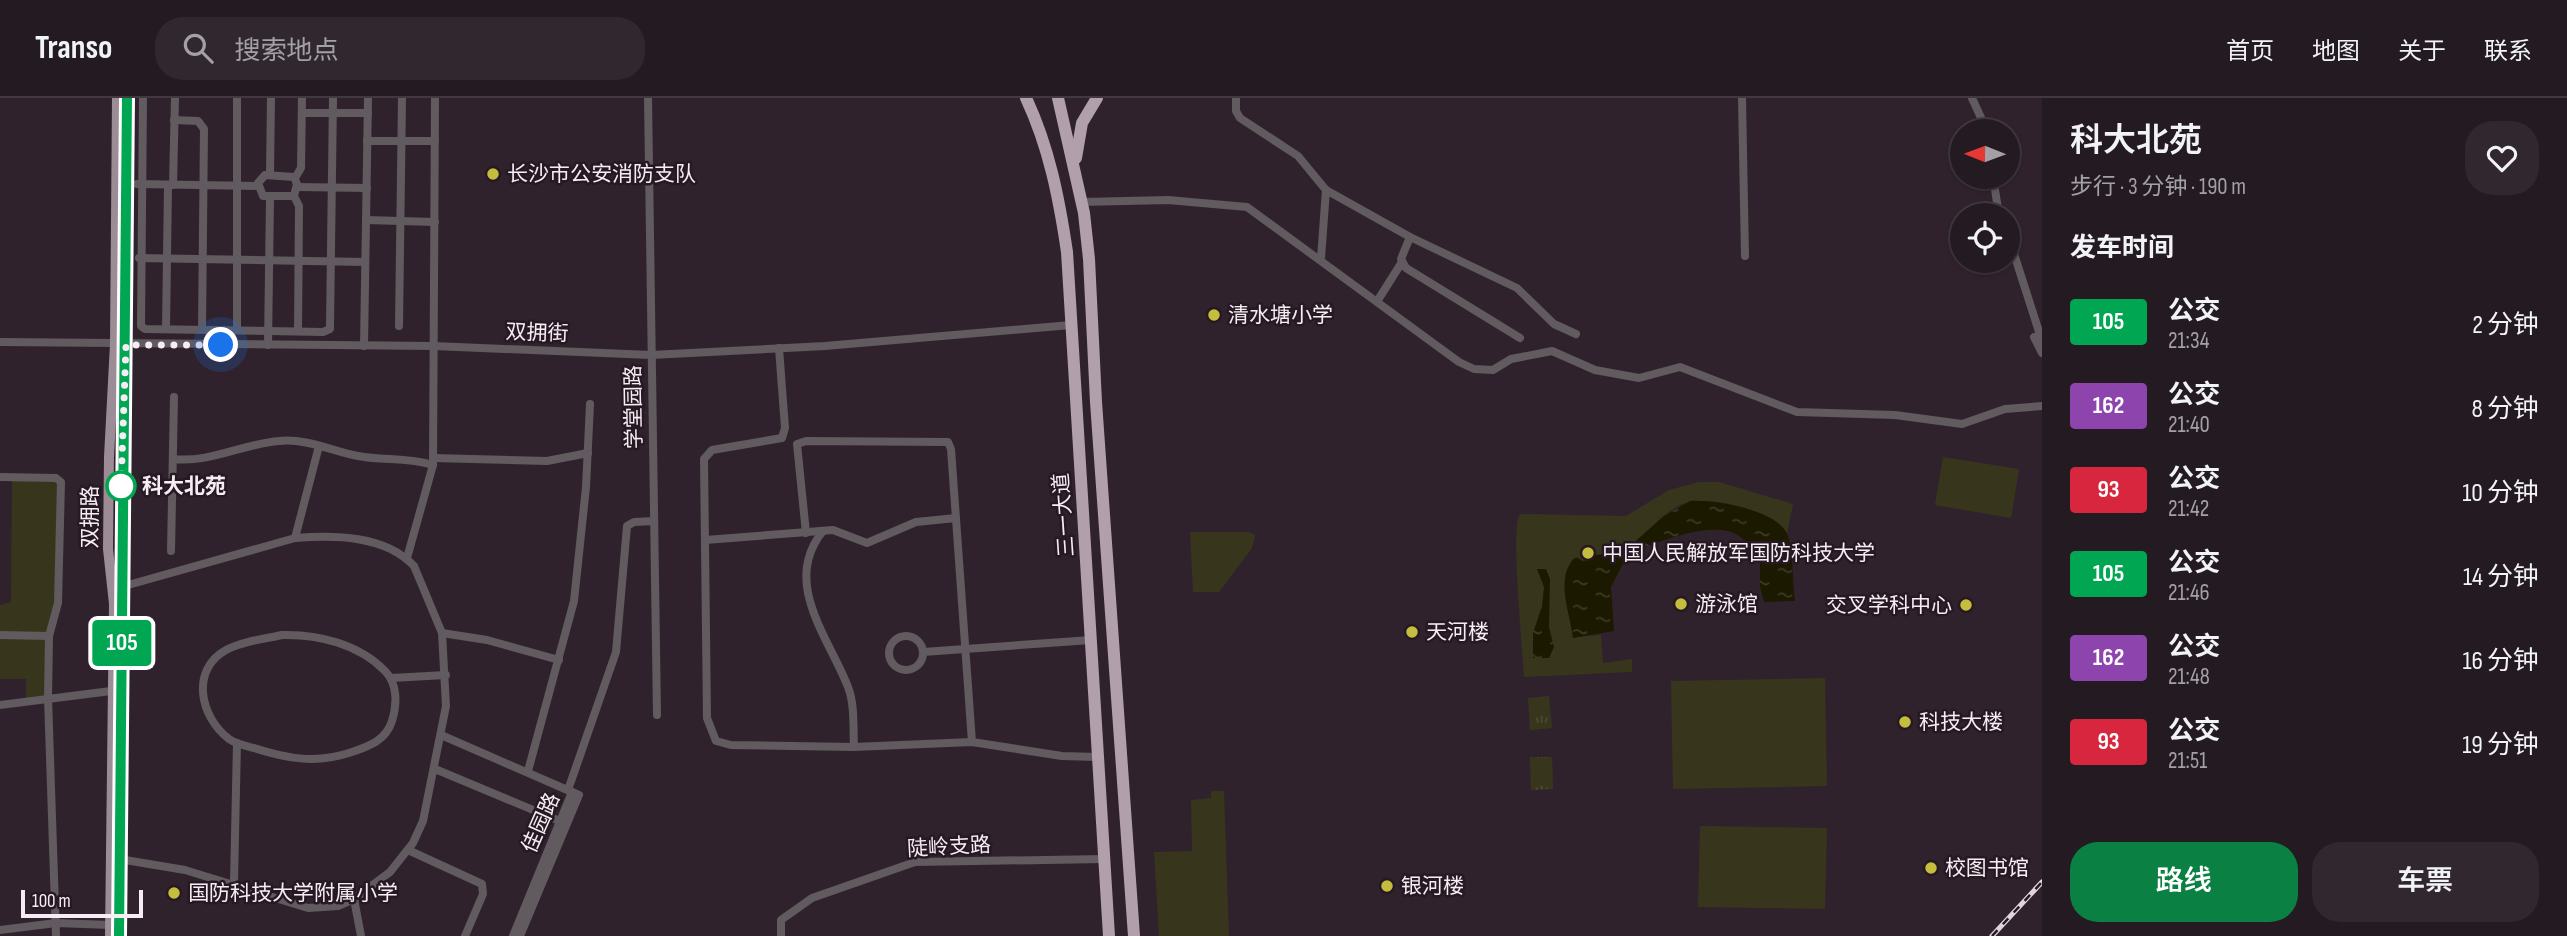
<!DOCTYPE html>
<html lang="zh">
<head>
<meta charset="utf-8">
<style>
	body { margin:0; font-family:"Sofia Sans Condensed","Noto Sans SC",sans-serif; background:#30272f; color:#f1f3f6; height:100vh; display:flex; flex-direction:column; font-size:26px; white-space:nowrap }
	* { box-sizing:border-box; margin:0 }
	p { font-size:23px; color:#a3a1a5 }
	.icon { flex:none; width:38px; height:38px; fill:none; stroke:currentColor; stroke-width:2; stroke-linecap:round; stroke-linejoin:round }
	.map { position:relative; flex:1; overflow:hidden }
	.details { display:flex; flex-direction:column; background:#241a22; width:525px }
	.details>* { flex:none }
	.badge { padding:0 14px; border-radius:5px; font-size:24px; line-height:46px }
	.needle { width:46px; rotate:271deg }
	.controls { position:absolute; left:1950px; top:21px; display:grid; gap:14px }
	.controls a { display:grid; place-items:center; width:70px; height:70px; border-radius:50%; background:#241a22; box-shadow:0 2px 5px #0004,0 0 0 2px #413840; font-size:35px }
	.scale { position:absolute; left:21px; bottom:18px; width:122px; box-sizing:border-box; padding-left:7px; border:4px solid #f6ecf3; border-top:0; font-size:19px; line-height:24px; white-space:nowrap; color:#f6ecf3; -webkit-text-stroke:5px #261923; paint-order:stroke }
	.you { position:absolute; width:35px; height:35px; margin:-18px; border:5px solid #fff; border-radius:50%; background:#1a73e8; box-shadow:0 0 0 10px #1a73e833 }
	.map>.badge { position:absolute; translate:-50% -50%; box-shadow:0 0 0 4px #fff }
	h2 { padding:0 28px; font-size:26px; line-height:63px }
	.round { display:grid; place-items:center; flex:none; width:74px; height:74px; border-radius:28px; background:#30272f }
	.overview { display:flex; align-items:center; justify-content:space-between; height:119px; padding:0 28px }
	h1 { font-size:33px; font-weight:600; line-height:52px }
	.primary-button { display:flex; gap:14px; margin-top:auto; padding:14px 28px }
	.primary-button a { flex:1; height:80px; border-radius:28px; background:#0b8043; color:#fff; font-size:28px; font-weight:600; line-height:80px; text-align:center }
	.primary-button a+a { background:#30272f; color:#f1f3f6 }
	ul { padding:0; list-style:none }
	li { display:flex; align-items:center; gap:21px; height:84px; padding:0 28px }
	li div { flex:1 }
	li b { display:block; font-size:26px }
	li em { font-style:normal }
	li .badge { min-width:77px; font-weight:700; text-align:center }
	header { display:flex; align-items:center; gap:42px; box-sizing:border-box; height:98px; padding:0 35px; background:#241a22; border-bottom:2px solid #413840 }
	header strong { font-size:33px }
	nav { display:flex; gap:38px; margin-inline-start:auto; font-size:24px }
	.search { width:490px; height:63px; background:#30272f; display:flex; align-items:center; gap:18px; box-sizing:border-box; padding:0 24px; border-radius:28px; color:#a3a1a5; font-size:26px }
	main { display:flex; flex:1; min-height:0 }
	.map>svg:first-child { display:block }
	.grass { fill:url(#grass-tufts) }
	.green { fill:#37361c }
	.water { fill:url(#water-ripples) }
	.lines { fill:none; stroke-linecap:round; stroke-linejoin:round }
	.minor { stroke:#615a5f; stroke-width:8 }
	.major { stroke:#9b8c96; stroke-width:10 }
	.highway { stroke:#b19fac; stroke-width:12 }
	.rail-casing { stroke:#dfd5dc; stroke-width:5 }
	.rail { stroke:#261923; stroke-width:2.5; stroke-dasharray:8; stroke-linecap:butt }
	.line-casing { stroke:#fff; stroke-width:16 }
	.line { stroke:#00a651; stroke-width:10 }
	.walk { stroke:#f6ecf3; stroke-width:7; stroke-dasharray:0 12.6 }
	.poi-dot { fill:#c4bd3e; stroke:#261923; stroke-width:2.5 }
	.stop-dot { fill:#fff; stroke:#00a651; stroke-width:3.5 }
	.labels { text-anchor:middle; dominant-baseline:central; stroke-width:5; stroke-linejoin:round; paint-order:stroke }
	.poi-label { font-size:21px; fill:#f6ecf3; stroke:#261923; text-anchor:start }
	.street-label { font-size:21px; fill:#f6ecf3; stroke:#261923 }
	.stop-label { font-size:21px; font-weight:bold; fill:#f6ecf3; stroke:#261923; text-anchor:start }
</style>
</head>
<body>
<header>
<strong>Transo</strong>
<div class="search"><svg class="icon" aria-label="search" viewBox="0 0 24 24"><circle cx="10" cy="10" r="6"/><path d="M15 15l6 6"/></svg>搜索地点</div>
<nav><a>首页</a><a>地图</a><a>关于</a><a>联系</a></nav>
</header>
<main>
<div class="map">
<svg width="2042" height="838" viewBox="0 0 2042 838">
	<defs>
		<pattern id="grass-tufts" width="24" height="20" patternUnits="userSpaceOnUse" patternTransform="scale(1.75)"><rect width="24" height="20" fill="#37361c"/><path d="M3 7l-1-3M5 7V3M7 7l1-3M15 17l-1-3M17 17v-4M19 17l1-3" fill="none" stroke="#4b4a32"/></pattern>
		<pattern id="water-ripples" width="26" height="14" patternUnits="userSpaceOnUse" patternTransform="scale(1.75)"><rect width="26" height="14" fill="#1b1900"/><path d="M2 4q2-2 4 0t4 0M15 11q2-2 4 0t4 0" fill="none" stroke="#3d3b26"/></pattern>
	</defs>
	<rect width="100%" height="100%" fill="#30222d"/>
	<g class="grass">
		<polygon points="1549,598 1552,630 1530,632 1528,600"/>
		<polygon points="1530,659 1552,659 1553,691 1531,692"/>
	</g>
	<g class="green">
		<polygon points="1943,359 2019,371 2011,420 1935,407"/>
		<polygon points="12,379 61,380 58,505 50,538 48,600 26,602 26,581 0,581 0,507 11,504"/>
		<path d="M1699,384h20l74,22 -6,30c-19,-25 -82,-42 -111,-27 -17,10 -30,27 -46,39l-15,-1 -4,8 -37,5c-19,22 -4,54 -1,79l28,-2 2,28 29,-4v13l-108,5c-1,-25 -14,-151 -4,-163l106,2 43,-26z"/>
		<polygon points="1190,434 1249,434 1255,437 1252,450 1219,494 1193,494"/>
		<polygon points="1825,580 1827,688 1673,691 1671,583"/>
		<polygon points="1211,693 1224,693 1229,838 1159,838 1154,754 1192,753 1191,702 1211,700"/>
		<polygon points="1700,728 1827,730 1825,811 1698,809"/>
	</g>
	<g class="water">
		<path d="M1690,403c23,-2 90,9 98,35 6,19 4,45 7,65l-31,1 -4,-15v-26c-6,-8 -12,-19 -21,-25 -25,-18 -86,8 -111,18l-17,33 3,44 -41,7c-3,-26 -18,-58 1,-80l37,-5 3,-8 16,1 34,-30z"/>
		<polygon points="1537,471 1546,471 1550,481 1549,529 1554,549 1549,560 1533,560 1533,535 1542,508 1544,489"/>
	</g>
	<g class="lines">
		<g class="minor">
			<polyline points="143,0 141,228 145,231 323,234 330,231 330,227 333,0"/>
			<polyline points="648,0 657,617"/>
			<polyline points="1236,0 1236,13 1240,20 1298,58 1326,92 1410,139 1401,161 1406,170 1520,240"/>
			<polyline points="1742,0 1745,158"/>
			<polyline points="1972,0 1987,33"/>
			<polyline points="302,15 368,15"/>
			<polyline points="174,22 198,23 204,31 202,231"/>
			<polyline points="367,43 435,43"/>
			<polyline points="270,76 271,0"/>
			<polygon points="265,77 294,79 297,86 294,98 263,98 258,85"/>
			<polyline points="1993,79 1999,117"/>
			<polyline points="295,80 301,70 302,0"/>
			<polyline points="137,86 258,88"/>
			<polyline points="173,87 175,0"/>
			<polyline points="297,89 367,90"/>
			<polyline points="294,98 299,108 298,233"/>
			<polyline points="1082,104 1168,102 1247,109 1459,264 1474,271 1493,272 1511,261 1552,253 1595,272 1639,280 1680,269 1797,314 1895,317 1962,326 2005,311 2042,308"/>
			<polyline points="366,122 435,124"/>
			<polyline points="2007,134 2042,243"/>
			<polyline points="1410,139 1517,190 1554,226 1576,236"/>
			<polyline points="139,160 365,164"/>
			<polyline points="1321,160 1326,92"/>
			<polyline points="1378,202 1402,164"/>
			<polyline points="399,228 402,0"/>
			<polyline points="166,231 168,87"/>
			<polyline points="237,232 237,0"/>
			<polyline points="2034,239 2042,255"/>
			<polyline points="0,244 434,248 651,257 825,248 1071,227"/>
			<polyline points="268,247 270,101"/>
			<polyline points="364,248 368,0"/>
			<polyline points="779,250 785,330 782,340 712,352 704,361 707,620 716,643 731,647 854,649 972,644 1062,658 1097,659"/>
			<polyline points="433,360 547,363 588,355"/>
			<path d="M173,361c38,4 69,-15 106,-18 27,-3 53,10 79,15 26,5 49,1 75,9"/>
			<polyline points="0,379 56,380 61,384 58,505 49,538 48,600 56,838"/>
			<path d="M823,433c-42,51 6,107 25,156 7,18 5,41 6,60"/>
			<polyline points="806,435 797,346 806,343 948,344 951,351 972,644"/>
			<polyline points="295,440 319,348"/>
			<polyline points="705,442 833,432 867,445 916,424 956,420"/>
			<polyline points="171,453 174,299"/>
			<polyline points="407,460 433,367 435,0"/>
			<polyline points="442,535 487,542 559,562"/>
			<polyline points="0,537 49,538"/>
			<path d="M282,537c36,-1 77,9 103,36 13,13 12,34 7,50 -6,19 -22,25 -40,31 -35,12 -64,7 -98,-4 -8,-2 -18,-4 -25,-9 -29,-22 -39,-69 -3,-89 17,-9 38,-11 56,-15z"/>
			<circle cx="906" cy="555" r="17"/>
			<polyline points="923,554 1091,542"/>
			<polyline points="391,580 446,577"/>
			<polyline points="0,607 119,592"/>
			<polyline points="441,637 572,694"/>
			<polyline points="435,671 562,724"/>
			<polyline points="528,673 574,503 586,389 590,306"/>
			<polyline points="568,692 616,554 627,428 634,424 654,423"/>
			<polyline points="408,752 482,786 483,796 465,838"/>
			<path d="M119,761l66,11 123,38 30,-2 16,-7 36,-27 23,-29 10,-22 23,-115 -4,-73 -28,-67c-29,-31 -80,-31 -119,-28l-174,49"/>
			<polyline points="234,784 237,645"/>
			<polyline points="354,801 361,838"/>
			<polyline points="0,832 56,825 110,827"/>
			<polyline points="513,838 572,694 579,697 520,838"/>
			<polyline points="781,838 781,822 812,800 915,764 1104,761"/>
		</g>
		<g class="major">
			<polyline points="110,838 114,506 108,451 109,359 115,246 117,0"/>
			<polyline points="119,838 127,0"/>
		</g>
		<g class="highway">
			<path d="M1026,0c23,49 33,100 41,154l42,684"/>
			<polyline points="1058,0 1084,115 1089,161 1096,304 1134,838"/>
			<polyline points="1076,60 1082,25 1097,0"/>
		</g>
		<defs>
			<polyline id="rail" points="1992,838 2042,784"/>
		</defs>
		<use href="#rail" class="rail-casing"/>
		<use href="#rail" class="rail"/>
	</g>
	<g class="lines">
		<defs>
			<polyline id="line" points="119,838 127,0"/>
		</defs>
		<use href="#line" class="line-casing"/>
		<use href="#line" class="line"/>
		<polyline class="walk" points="121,388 126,247 221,247"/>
	</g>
	<g class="poi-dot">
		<circle cx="493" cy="76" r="7"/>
		<circle cx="1214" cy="217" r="7"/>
		<circle cx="1588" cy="455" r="7"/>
		<circle cx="1681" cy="506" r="7"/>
		<circle cx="1966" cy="507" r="7"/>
		<circle cx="1412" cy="534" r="7"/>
		<circle cx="1905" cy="624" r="7"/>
		<circle cx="1931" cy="770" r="7"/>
		<circle cx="1387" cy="788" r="7"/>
		<circle cx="174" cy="795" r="7"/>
	</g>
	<circle class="stop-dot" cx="121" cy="388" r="14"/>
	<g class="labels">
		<g class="poi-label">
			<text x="507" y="76">长沙市公安消防支队</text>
			<text x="1228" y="217">清水塘小学</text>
			<text x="1602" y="455">中国人民解放军国防科技大学</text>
			<text x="1695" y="506">游泳馆</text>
			<text x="1952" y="507" text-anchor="end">交叉学科中心</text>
			<text x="1426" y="534">天河楼</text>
			<text x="1919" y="624">科技大楼</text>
			<text x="1945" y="770">校图书馆</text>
			<text x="1401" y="788">银河楼</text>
			<text x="188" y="795">国防科技大学附属小学</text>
		</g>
		<g class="street-label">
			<text transform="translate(537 235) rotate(2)">双拥街</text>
			<text transform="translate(634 309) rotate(-91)">学堂园路</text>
			<text transform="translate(1064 417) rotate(-94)">三一大道</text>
			<text transform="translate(90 419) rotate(-90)">双拥路</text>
			<text transform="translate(541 725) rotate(-66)">佳园路</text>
			<text transform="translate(949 749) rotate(-3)">陡岭支路</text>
		</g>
		<g class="stop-label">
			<text x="142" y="388">科大北苑</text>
		</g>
	</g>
</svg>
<div class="controls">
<a><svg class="needle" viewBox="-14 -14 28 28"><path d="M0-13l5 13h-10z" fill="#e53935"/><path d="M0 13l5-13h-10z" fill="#a3a1a5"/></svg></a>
<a><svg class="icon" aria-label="locate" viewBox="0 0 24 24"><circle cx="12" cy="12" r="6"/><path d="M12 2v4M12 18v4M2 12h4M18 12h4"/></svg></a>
</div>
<div class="scale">100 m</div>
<div class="you" style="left:221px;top:247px"></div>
<b class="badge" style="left:122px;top:545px;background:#00a651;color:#fff">105</b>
</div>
<section class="details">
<div class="overview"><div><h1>科大北苑</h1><p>步行 · 3 分钟 · 190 m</p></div><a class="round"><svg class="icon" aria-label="heart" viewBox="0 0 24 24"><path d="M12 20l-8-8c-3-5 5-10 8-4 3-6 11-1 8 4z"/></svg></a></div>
<h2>发车时间</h2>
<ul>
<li><span class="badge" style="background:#00a651;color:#fff">105</span><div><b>公交</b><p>21:34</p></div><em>2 分钟</em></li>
<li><span class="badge" style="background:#8e44ad;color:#fff">162</span><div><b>公交</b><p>21:40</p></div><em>8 分钟</em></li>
<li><span class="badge" style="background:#d7263d;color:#fff">93</span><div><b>公交</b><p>21:42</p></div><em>10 分钟</em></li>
<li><span class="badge" style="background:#00a651;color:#fff">105</span><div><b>公交</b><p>21:46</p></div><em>14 分钟</em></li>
<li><span class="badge" style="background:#8e44ad;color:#fff">162</span><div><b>公交</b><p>21:48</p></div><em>16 分钟</em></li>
<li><span class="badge" style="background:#d7263d;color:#fff">93</span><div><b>公交</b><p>21:51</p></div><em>19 分钟</em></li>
</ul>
<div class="primary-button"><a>路线</a><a>车票</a></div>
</section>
</main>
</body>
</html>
